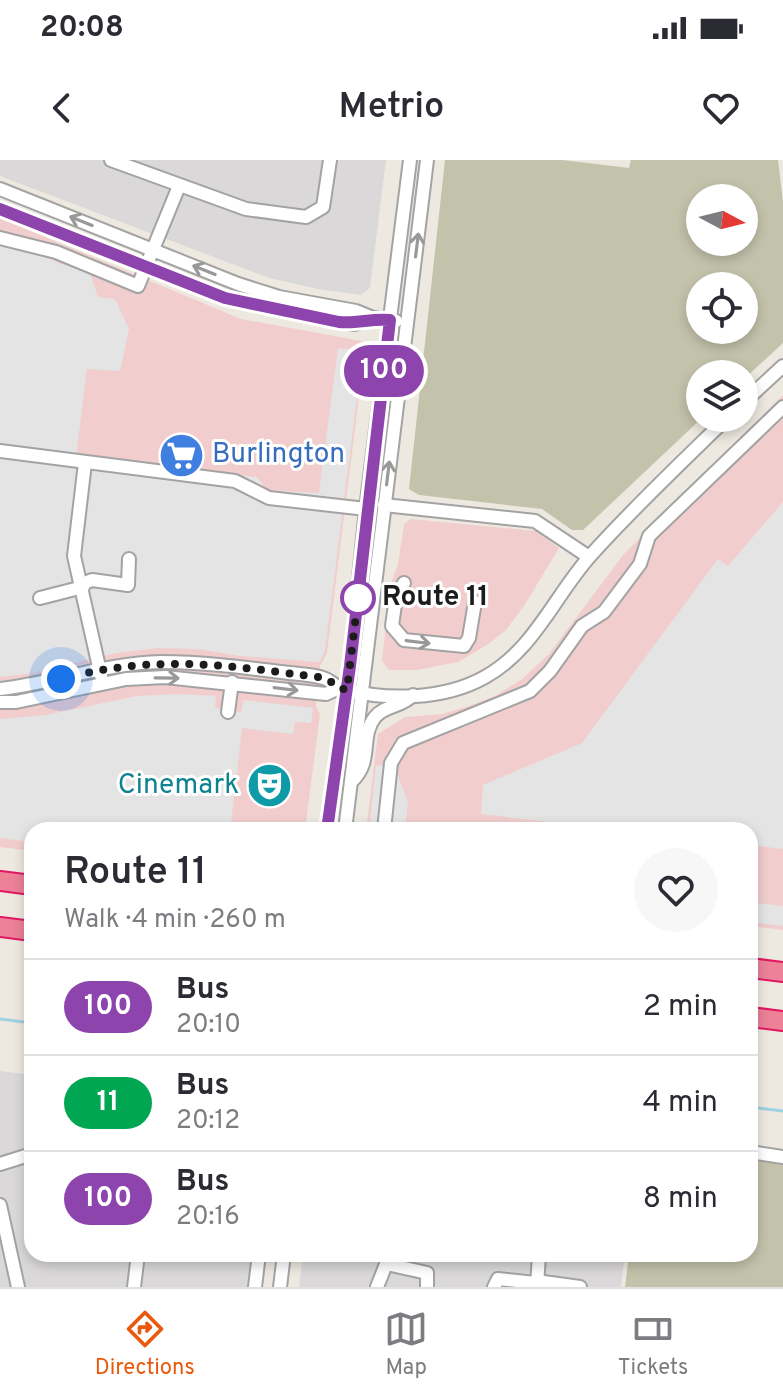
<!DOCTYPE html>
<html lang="en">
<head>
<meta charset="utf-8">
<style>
	body { margin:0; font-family:Overpass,sans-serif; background:#f7f7f7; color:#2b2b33; height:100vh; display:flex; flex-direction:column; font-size:30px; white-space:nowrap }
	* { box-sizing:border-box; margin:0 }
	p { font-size:26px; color:#7c7c81 }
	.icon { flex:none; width:44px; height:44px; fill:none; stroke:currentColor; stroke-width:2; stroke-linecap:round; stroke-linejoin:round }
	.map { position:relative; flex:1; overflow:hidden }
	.sheet { position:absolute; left:24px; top:662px; width:734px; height:440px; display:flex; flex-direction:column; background:#fff; border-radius:24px; box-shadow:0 4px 12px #0003 }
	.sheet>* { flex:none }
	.badge { padding:0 16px; border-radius:26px; font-size:28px; line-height:52px }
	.needle { width:52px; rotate:97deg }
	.tools { position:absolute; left:686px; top:24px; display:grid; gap:16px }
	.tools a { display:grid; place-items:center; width:72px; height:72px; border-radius:50%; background:#fff; box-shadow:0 4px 12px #0003; font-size:40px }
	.you { position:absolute; width:40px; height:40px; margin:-20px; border:6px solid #fff; border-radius:50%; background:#1a73e8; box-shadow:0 0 0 12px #1a73e833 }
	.map>.badge { position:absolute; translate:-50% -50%; box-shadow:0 0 0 4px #fff }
	.round { display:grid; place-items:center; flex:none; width:84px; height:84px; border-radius:42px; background:#f7f7f7 }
	.head { display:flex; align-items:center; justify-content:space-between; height:136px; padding:0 40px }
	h1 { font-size:38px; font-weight:600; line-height:60px }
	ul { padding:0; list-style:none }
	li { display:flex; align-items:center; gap:24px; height:96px; padding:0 40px; border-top:2px solid #e1e1e2 }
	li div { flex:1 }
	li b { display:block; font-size:30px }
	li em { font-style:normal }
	li .badge { min-width:88px; font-weight:700; text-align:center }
	.status { display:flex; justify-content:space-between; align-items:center; height:56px; padding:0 40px; background:#fff; direction:ltr }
	.status svg { height:22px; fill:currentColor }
	header { display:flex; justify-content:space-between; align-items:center; height:104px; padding:0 40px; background:#fff; font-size:36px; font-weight:600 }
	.menu { display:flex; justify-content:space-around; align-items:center; height:112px; border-top:2px solid #e1e1e2; background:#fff; font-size:22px; color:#7c7c81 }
	.menu a { display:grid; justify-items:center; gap:4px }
	.menu .on { color:#ea580c }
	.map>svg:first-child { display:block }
	.residential { fill:#dad8d9 }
	.commercial { fill:#f1cecd }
	.construction { fill:#c3c2ab; fill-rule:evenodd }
	.parking { fill:#e4e4e4 }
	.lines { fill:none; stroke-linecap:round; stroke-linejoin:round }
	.stream { stroke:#9dd2e0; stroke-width:3 }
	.minor-casing { stroke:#a3a3a3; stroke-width:16 }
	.highway-casing { stroke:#e21762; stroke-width:22 }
	.minor { stroke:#fff; stroke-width:12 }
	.highway { stroke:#ec8198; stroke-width:18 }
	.oneway { stroke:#999 }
	.line-casing { stroke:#fff; stroke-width:18 }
	.line { stroke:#8e44ad; stroke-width:12 }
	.walk { stroke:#1c1c1c; stroke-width:8; stroke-dasharray:0 14.4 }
	.stop-dot { fill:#fff; stroke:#8e44ad; stroke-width:4 }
	.labels { text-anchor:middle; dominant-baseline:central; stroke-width:6; stroke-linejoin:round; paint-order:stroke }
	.shop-label { font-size:28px; fill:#366cbe; stroke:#fff; text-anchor:start }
	.stop-label { font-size:28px; font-weight:bold; fill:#1c1c1c; stroke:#fff; text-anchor:start }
	.culture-label { font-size:28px; fill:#0d838f; stroke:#fff; text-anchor:end }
</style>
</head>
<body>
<div class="status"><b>20:08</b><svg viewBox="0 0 49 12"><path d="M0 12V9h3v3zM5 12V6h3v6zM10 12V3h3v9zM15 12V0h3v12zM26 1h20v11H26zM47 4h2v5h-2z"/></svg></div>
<header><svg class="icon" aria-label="back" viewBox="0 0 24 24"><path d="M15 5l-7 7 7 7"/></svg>Metrio<svg class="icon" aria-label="heart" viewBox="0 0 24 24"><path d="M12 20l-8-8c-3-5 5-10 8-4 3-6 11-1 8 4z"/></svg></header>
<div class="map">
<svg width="783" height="1127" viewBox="0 0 783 1127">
	<rect width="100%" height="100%" fill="#eee9e0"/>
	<g class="residential">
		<polygon points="0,0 386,0 370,128 361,135 318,129 269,118 0,16"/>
		<polygon points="0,911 32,915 32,1094 265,1094 261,1127 0,1127"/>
		<polygon points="303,1094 625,1094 621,1127 299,1127"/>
	</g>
	<g class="commercial">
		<polygon points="0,58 241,159 362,181 365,189 327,493 320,506 316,546 320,554 305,670 32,670 32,691 0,687"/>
		<polygon points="783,235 783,770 750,766 750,670 366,670 378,574 405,557 442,554 469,546 497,535 522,519 549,494 623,395"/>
		<polygon points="411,359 536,371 559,388 524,446 506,470 487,485 458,502 417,510 389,510 382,501 390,426 398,404 404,364"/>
	</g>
	<g class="construction">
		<path d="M445,0h117l67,8 2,-8h147l5,42v141l-39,36v-5h-44v44h2l-119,112h-11l-30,-21 -123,-14 -10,-6zM700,38h44v44h-44zM700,126h44v44h-44z"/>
		<polygon points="750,998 783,1003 783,1127 625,1127 629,1094 750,1094"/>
	</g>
	<g class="parking">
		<polygon points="0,77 61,104 90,113 98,137 115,139 129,169 120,211 87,209 76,297 257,317 267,330 319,333 338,188 363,191 325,490 320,502 240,496 198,489 158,488 116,493 33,513 0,517"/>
		<polygon points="783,342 783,689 750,685 750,670 619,670 481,654 483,625 582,583 718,399 728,406"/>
		<polygon points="177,534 216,536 215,548 241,552 244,540 313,548 311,563 295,562 293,574 242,568 231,664 221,664 220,670 32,670 32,682 0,678 0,559 46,555 137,536"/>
		<polygon points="376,605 395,608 408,642 405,670 369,670"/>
		<polygon points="750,742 783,746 783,766 750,762"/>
	</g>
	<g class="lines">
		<g class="stream">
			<polyline points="0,859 32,863"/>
			<polyline points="750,947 783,951"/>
		</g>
		<defs>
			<g id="minor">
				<polyline points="111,0 246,49 306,57 323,47 330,0"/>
				<polyline points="0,29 238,124 279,137 356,151 373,158 396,161"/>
				<polyline points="0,49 225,138 339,162 355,164 373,158"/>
				<polyline points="0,78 56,92 138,126 179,26"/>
				<polyline points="744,242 783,206"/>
				<polyline points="0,291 235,321 269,338 366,349"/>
				<polyline points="85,303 74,396 101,516"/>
				<polyline points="384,345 535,361 589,397"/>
				<polyline points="404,423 396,437 392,466 404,480 464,486 469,478 475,442"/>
				<polyline points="82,424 92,420 128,425 129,399"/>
				<polyline points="40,438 83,427"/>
				<path d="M0,529c54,-6 106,-26 161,-27 40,0 80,5 120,10 14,2 29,2 42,6 8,2 12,9 20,11 45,12 101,11 142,-12 49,-27 70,-82 106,-122 43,-48 90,-92 136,-137"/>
				<polyline points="0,542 16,542 126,519 165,517 326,534 339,528"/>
				<polyline points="228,552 232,522"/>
				<path d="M351,622c23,-20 8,-45 24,-65 10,-12 27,-10 38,-22"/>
				<polyline points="327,670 350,506 366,349 410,0"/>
				<polyline points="345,670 427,0"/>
				<polyline points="384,670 391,603 403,583 530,531 550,511 582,466 604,452 640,404 649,376 783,247"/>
				<polyline points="750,992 783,997"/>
				<polyline points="0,1004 32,994"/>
				<polyline points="0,1045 18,1127"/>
				<polyline points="387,1104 427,1113 427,1127"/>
				<polyline points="536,1121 580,1127"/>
				<polyline points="134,1127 138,1094"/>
				<polyline points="255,1127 259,1094"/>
				<polyline points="280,1127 284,1094"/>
				<polyline points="377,1127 390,1094"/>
				<polyline points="494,1127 498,1119 536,1123"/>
				<polyline points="537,1127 539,1094"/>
			</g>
			<g id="highway">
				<polyline points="0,721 32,725"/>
				<polyline points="0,767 32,771"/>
				<polyline points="750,808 783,812"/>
				<polyline points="750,857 783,861"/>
			</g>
		</defs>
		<use href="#minor" class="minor-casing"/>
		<use href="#highway" class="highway-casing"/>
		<use href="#minor" class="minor"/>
		<use href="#highway" class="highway"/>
	</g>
	<defs><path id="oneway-shaft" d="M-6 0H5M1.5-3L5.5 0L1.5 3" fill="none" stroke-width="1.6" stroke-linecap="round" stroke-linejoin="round" transform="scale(2)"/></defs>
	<g class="oneway">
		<use href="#oneway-shaft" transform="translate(81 61) rotate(-158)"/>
		<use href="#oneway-shaft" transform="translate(417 85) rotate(-83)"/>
		<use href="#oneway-shaft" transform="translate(204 110) rotate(-158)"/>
		<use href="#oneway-shaft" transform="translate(388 313) rotate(-83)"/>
		<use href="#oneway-shaft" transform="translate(418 482) rotate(7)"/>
		<use href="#oneway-shaft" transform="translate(167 518) rotate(1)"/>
		<use href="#oneway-shaft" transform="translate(286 529) rotate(7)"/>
	</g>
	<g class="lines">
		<defs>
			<path id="line" d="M0,49l225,89 114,24c18,2 33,-4 51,-2l-40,346 -23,164"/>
		</defs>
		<use href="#line" class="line-casing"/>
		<use href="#line" class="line"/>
		<path class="walk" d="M61,519c97,-26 168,-13 265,-1l13,10 8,2 11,-92"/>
	</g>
	<defs>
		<symbol id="supermarket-disc" viewBox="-11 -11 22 22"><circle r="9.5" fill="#3f7fe0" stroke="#fff"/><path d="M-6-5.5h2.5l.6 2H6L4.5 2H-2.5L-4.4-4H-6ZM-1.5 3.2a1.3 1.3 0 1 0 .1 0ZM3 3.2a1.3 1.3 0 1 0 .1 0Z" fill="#fff"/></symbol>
		<symbol id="theatre-disc" viewBox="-11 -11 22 22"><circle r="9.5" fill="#0f9aa8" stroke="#fff"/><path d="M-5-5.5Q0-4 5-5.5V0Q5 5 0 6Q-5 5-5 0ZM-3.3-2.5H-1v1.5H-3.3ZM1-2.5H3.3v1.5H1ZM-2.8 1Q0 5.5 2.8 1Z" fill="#fff"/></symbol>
	</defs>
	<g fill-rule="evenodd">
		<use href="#supermarket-disc" x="156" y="270" width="51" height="51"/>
		<use href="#theatre-disc" x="244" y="600" width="51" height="51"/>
	</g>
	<circle class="stop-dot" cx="358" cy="438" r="16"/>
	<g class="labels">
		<g class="shop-label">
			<text x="212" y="295">Burlington</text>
		</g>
		<g class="stop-label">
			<text x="382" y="438">Route 11</text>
		</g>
		<g class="culture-label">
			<text x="239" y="626">Cinemark</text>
		</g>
	</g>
</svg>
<div class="tools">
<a><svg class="needle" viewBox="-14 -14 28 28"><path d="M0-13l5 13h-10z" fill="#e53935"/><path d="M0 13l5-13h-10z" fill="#7c7c81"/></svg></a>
<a><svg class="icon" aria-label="locate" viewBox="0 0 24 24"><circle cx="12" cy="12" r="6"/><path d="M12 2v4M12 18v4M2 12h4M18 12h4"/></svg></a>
<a><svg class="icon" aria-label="layers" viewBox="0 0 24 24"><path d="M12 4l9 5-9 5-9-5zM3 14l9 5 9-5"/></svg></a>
</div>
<div class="you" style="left:61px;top:519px"></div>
<b class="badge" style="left:384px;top:211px;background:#8e44ad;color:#fff">100</b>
<section class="sheet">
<div class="head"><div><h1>Route 11</h1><p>Walk · 4 min · 260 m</p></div><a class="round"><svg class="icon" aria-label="heart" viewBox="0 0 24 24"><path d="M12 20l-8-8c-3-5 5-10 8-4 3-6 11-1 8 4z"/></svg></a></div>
<ul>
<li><span class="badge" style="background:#8e44ad;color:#fff">100</span><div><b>Bus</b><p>20:10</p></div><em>2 min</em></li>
<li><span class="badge" style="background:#00a651;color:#fff">11</span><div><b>Bus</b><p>20:12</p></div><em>4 min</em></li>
<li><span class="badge" style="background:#8e44ad;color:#fff">100</span><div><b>Bus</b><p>20:16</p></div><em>8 min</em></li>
</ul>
</section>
</div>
<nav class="menu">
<a class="on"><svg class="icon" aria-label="directions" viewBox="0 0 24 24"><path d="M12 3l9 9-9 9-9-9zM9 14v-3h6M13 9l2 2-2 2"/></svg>Directions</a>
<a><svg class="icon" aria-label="map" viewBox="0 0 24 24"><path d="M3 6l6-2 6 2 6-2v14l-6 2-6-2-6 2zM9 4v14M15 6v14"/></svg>Map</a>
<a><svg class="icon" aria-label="tickets" viewBox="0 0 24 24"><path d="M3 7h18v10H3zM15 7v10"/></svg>Tickets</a>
</nav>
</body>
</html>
